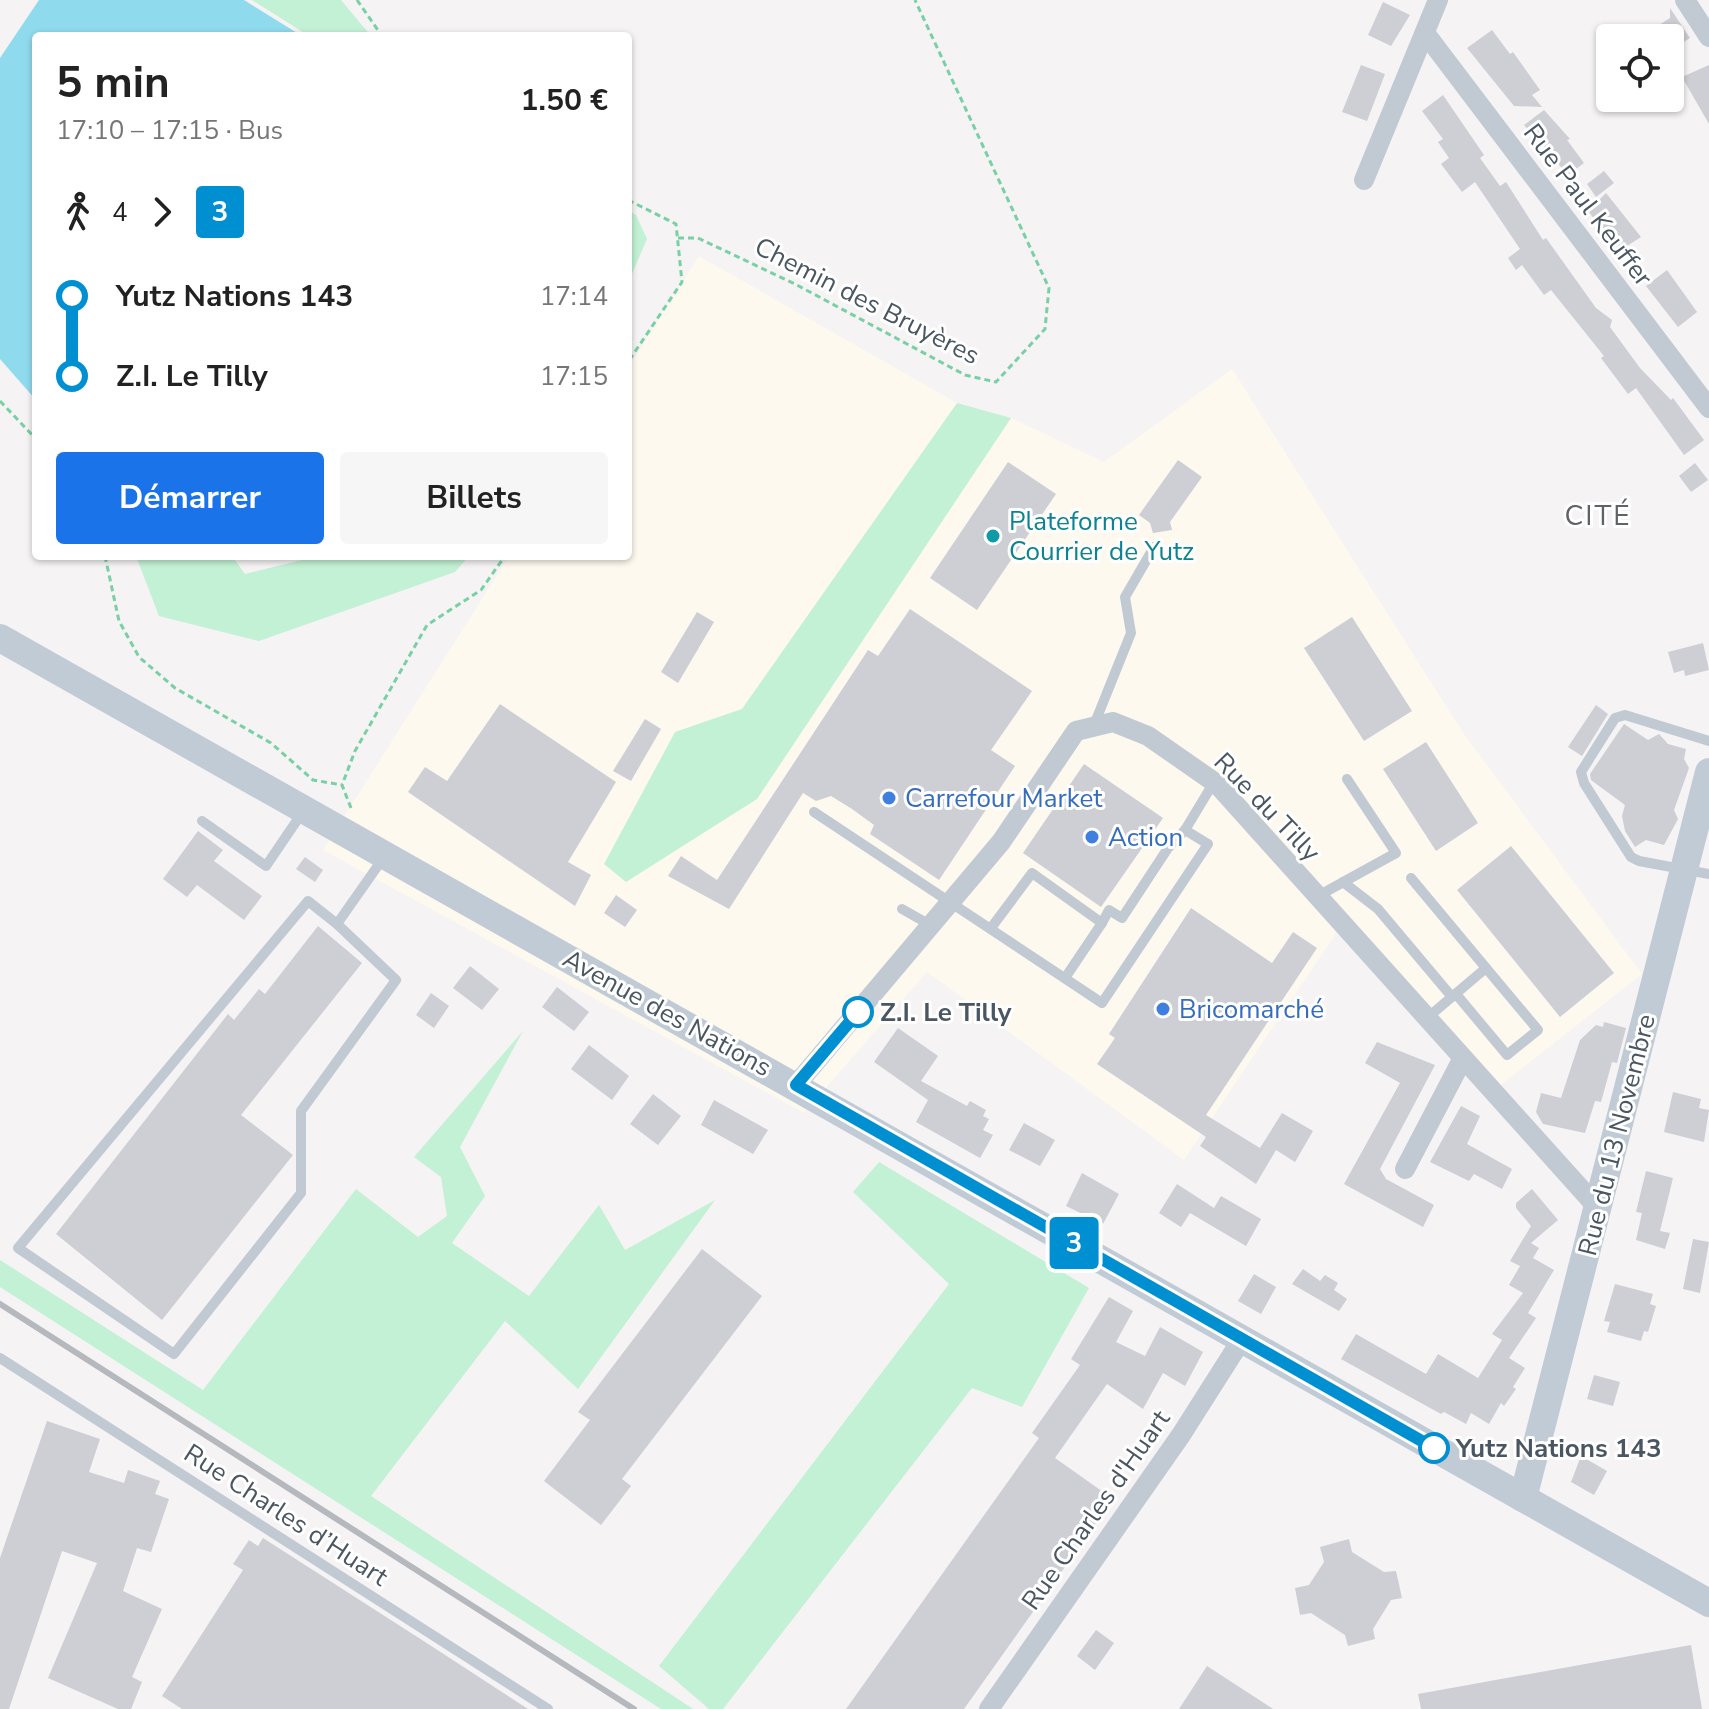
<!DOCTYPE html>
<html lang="fr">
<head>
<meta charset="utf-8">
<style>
	body { margin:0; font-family:"Nunito Sans",sans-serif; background:#f6f6f6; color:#222; height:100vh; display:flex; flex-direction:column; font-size:30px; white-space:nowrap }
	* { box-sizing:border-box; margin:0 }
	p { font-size:26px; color:#767676 }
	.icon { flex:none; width:44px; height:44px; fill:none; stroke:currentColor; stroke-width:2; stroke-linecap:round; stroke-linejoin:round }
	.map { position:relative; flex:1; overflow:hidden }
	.drawer { position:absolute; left:32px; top:32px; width:600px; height:528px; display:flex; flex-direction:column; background:#fff; border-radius:8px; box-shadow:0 2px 6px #0004 }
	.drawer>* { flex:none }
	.badge { padding:0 16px; border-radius:6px; font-size:28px; line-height:52px }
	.buttons { position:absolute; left:1596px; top:24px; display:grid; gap:16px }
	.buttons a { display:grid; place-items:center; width:88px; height:88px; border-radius:8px; background:#fff; box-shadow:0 2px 6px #0004; font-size:40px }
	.map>.badge { position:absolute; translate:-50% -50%; box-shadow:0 0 0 4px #fff }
	.legs { display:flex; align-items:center; gap:12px; height:88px; padding:0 24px; font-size:26px }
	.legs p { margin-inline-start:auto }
	.head { display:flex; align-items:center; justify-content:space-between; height:136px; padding:0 24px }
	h1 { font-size:44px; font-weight:700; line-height:60px }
	.button { display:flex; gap:16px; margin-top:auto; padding:16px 24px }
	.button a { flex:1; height:92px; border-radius:8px; background:#1a73e8; color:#fff; font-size:32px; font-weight:700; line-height:92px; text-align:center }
	.button a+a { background:#f6f6f6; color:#222 }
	ul { padding:0 24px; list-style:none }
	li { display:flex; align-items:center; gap:28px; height:80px; font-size:30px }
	li i { display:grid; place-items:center; width:12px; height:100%; margin:0 10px; background:currentColor }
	li i::after { content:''; width:20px; height:20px; margin:-10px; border:6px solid; border-radius:50%; background:#fff }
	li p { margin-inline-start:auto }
	li:first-child i { background:linear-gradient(#0000 50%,currentColor 0) }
	li:last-child i { background:linear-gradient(currentColor 50%,#0000 0) }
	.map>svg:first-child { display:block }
	.commercial { fill:#fdf9ef }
	.green { fill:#c3f1d5 }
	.water { fill:#90daee }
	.building { fill:#cdcfd5 }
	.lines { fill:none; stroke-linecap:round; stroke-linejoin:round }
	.path { stroke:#7ad0a6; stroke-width:3; stroke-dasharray:6 4; stroke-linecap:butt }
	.lane { stroke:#c1cad2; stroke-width:10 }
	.street { stroke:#c1cad2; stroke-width:20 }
	.secondary { stroke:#c1cbd6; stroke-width:28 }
	.rail { stroke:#b5b8bd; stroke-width:6 }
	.line-1-casing { stroke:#fff; stroke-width:18 }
	.line-1 { stroke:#008fd0; stroke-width:12 }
	.culture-dot { fill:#0f9aa8; stroke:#fff; stroke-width:3 }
	.shop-dot { fill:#3f7fe0; stroke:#fff; stroke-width:3 }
	.stop-1-dot { fill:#fff; stroke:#008fd0; stroke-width:4 }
	.labels { text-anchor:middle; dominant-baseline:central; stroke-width:6; stroke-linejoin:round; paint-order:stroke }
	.street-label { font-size:26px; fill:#4a5661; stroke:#fff }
	.culture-label { font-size:26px; fill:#0d838f; stroke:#fff; text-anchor:start }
	.shop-label { font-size:26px; fill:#366cbe; stroke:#fff; text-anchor:start }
	.stop-label { font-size:26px; font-weight:bold; fill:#4a5661; stroke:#fff; text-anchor:start }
	.neighbourhood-label { font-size:28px; letter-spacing:2px; fill:#5f6368; stroke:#fff }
</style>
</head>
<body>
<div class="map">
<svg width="1709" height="1709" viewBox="0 0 1709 1709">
	<rect width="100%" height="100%" fill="#f5f3f3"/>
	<polygon class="commercial" points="699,256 957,403 742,709 675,732 757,799 1011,418 1104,462 1232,369 1464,734 1642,974 1493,1091 1345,920 1184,1160 927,972 804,1113 323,850 509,556 628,556 628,368"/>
	<g class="green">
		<polygon points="252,0 341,0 371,36 309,36"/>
		<polygon points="628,210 636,215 647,239 628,283"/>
		<polygon points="957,403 1011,418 757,799 626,882 604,864 675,732 742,709"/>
		<polygon points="136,556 232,556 245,574 318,556 469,556 455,572 259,641 159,616"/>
		<polygon points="523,1031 460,1147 485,1196 452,1243 529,1296 599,1205 625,1250 715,1200 578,1389 505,1321 371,1496 693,1709 661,1709 0,1287 0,1260 203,1390 356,1189 418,1237 447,1216 441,1177 414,1157"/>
		<polygon points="879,1162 1089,1288 1022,1407 972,1388 723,1709 709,1709 659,1666 949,1284 853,1192"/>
	</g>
	<polygon class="water" points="39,0 244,0 302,36 36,36 36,400 0,359 0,58"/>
	<g class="building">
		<polygon points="1383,2 1410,15 1391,46 1368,35"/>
		<polygon points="1670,8 1690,38 1670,51 1670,38 1659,38 1653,29 1670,18"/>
		<polygon points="1492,30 1510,54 1513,52 1540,90 1532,95 1542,107 1514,106 1467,48"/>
		<polygon points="1361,65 1385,74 1367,121 1342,112"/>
		<polygon points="1709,65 1709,124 1682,77"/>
		<polygon points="1443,95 1484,155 1480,158 1500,186 1506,182 1543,240 1546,238 1596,308 1612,320 1610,327 1640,368 1671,400 1673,398 1704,440 1684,455 1636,388 1628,394 1601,358 1604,356 1551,290 1544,295 1522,265 1516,270 1508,258 1520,249 1475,182 1462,192 1441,164 1449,158 1438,142 1443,139 1422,111"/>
		<polygon points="1544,110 1570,139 1567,140 1584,163 1568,175 1524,125"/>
		<polygon points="1604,171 1614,183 1596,197 1587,184"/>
		<polygon points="1606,193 1641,237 1619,251 1588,211"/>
		<polygon points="1667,270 1697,312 1678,327 1646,286"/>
		<polygon points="1178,460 1202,477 1170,522 1172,530 1153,533 1150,523 1139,515"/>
		<polygon points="1008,462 1056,494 977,610 930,578"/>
		<polygon points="1695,463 1708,480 1691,492 1679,476"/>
		<polygon points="910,609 1032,691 991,750 1015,766 939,880 870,834 874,825 852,809 831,796 816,801 803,793 729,909 668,876 681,856 717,880 868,650 878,656"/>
		<polygon points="697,612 714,622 678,683 661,672"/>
		<polygon points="1352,617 1412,711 1364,741 1304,648"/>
		<polygon points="1703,643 1709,670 1685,676 1684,670 1674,673 1668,652"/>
		<polygon points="500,704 616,782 568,862 591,875 575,906 408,792 425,767 447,781"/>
		<polygon points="1596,705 1608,714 1582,756 1568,747"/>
		<polygon points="645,719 661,729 631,781 613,771"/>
		<polygon points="1624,724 1648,740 1659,734 1668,744 1686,749 1684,759 1689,768 1674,810 1678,819 1664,845 1646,840 1635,847 1625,831 1622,816 1625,805 1591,780 1590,774"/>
		<polygon points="1426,742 1478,823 1436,851 1383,769"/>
		<polygon points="1084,764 1163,818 1101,907 1023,853"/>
		<polygon points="198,831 223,850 214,861 262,896 244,920 197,885 187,897 163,879"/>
		<polygon points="1511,846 1614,973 1560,1017 1457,890"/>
		<polygon points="305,857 323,870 315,882 296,869"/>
		<polygon points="616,895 637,910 625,927 604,913"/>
		<polygon points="1191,908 1272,963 1293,932 1317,948 1206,1115 1260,1148 1282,1113 1313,1131 1295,1162 1276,1150 1256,1184 1200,1146 1206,1137 1097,1064 1115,1038 1109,1034"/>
		<polygon points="318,926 362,963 241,1115 293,1155 162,1320 56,1234 228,1014 234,1020 259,989 265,994"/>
		<polygon points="470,966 499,989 482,1010 453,988"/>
		<polygon points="557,987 589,1012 574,1031 542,1007"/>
		<polygon points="431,993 449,1006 434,1028 416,1015"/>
		<polygon points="1604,1022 1626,1028 1617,1063 1612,1062 1601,1102 1595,1101 1585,1133 1543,1124 1536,1112 1541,1093 1561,1098 1580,1040 1596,1025 1603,1027"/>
		<polygon points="898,1028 938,1056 921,1081 967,1106 970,1101 986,1110 983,1116 989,1119 983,1130 993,1135 980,1158 916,1122 928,1100 874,1062"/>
		<polygon points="1377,1042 1435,1065 1380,1169 1386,1179 1434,1205 1423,1227 1344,1184 1400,1083 1365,1063"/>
		<polygon points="589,1045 629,1076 612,1100 571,1069"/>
		<polygon points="1673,1092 1701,1099 1699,1108 1709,1110 1704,1142 1664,1132"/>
		<polygon points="653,1094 681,1116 658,1145 630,1124"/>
		<polygon points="714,1100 768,1130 753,1154 701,1125"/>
		<polygon points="1461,1106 1480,1116 1467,1144 1512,1169 1502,1189 1474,1174 1469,1181 1430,1162"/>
		<polygon points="1024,1123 1055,1140 1040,1166 1009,1150"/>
		<polygon points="1646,1171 1673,1178 1660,1231 1670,1233 1665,1249 1636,1240 1642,1213 1636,1212"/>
		<polygon points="1082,1173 1119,1194 1103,1224 1066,1206"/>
		<polygon points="1177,1184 1214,1208 1221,1196 1261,1219 1246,1246 1190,1213 1181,1227 1159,1213"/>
		<polygon points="1532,1189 1558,1220 1531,1243 1539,1248 1533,1258 1554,1270 1528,1313 1536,1318 1509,1358 1525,1368 1513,1387 1516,1389 1504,1406 1501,1403 1489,1424 1471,1413 1466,1424 1444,1412 1441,1414 1341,1359 1356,1334 1426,1374 1438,1354 1478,1378 1502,1340 1492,1334 1523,1293 1509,1285 1520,1266 1510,1261 1531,1226 1516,1208 1516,1203"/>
		<polygon points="1693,1239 1709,1242 1700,1293 1683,1289"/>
		<polygon points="702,1249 762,1296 622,1479 631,1486 601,1525 544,1481 590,1420 578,1412"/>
		<polygon points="1303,1269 1320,1281 1325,1275 1338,1283 1334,1290 1347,1299 1339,1311 1292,1284"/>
		<polygon points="1254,1274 1276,1287 1261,1314 1238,1301"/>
		<polygon points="1615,1284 1653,1294 1650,1304 1656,1306 1648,1332 1644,1331 1641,1341 1607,1332 1610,1322 1604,1321"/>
		<polygon points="1109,1297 1133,1311 1116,1342 1145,1356 1160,1327 1203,1352 1185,1386 1163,1373 1143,1409 1107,1384 1055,1458 1113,1499 964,1709 846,1709 1039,1438 1032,1433 1080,1365 1071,1359"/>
		<polygon points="1594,1375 1620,1382 1613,1406 1587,1399"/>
		<polygon points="47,1421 100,1439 89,1472 124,1483 128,1470 160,1481 155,1494 169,1499 151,1552 137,1548 123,1591 162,1609 132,1677 142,1682 131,1709 118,1709 48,1678 97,1563 62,1551 9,1709 0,1709 0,1558"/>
		<polygon points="1581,1456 1607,1471 1594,1495 1571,1482"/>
		<polygon points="263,1538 422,1640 528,1709 182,1709 162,1696 243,1570 233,1564 249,1540 258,1546"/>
		<polygon points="1349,1539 1352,1552 1384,1572 1396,1571 1402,1598 1391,1600 1373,1629 1375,1639 1348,1646 1345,1635 1311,1613 1300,1615 1295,1588 1309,1585 1324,1562 1320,1547"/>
		<polygon points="1096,1630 1114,1643 1095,1670 1077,1656"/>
		<polygon points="1691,1645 1702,1709 1421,1709 1418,1694"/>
		<polygon points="1207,1666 1273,1709 1179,1709"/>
	</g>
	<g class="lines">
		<g class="path">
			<polyline points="357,0 382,36"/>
			<polyline points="628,200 676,224 682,282 628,362"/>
			<polyline points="678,238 698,238 795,284 965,375 996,382 1045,329 1049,288 915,0"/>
			<polyline points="0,401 36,439"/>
			<polyline points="105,556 119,621 139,657 175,688 271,743 313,780 342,785"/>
			<polyline points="351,808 342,785 355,751 427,625 481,590 505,556"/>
		</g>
		<g class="lane">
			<polyline points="1094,725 1131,633 1125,597 1154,547"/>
			<polyline points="1709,741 1625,715 1615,718 1581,772 1584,783 1631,857 1639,861 1709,874"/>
			<polyline points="814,812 1102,1003 1208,844 1185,830 1214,782"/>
			<polyline points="202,821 266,866 302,813"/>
			<polyline points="1411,878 1486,968 1427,1018"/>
			<polyline points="1343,882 1378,909 1452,997"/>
			<polyline points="1318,896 1396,853 1347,779"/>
			<polyline points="902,909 932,926"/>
			<polyline points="337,924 396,980 301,1111 301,1193 174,1354 18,1248 308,901 337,924 384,857"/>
			<polyline points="991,928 1032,873 1102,923 1109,910 1122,918 1168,848 1185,830"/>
			<polyline points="1065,978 1102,923"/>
			<polyline points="1456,994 1507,1055 1538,1030 1486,968"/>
			<polyline points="0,1358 548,1709"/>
		</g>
		<g class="street">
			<polyline points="1685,0 1709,37"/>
			<polyline points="1425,33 1709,408"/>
			<polyline points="1364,180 1438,0"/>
			<polyline points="796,1085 1001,842 1076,731 1113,722 1148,736 1217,784 1598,1208"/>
			<polyline points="1405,1169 1463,1058"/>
			<polyline points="989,1709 1181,1435 1242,1339"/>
		</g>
		<g class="secondary">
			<polyline points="0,638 1709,1603"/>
			<polyline points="1523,1498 1709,772"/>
		</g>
		<polyline class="rail" points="0,1304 634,1709"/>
	</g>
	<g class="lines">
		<defs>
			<polyline id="line-1" points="858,1012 796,1085 1434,1448"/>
		</defs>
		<use href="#line-1" class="line-1-casing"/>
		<use href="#line-1" class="line-1"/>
	</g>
	<circle class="culture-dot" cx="993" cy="536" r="8"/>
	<g class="shop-dot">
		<circle cx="889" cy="798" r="8"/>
		<circle cx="1092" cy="837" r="8"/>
		<circle cx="1163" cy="1009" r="8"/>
	</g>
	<g class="stop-1-dot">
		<circle cx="858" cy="1012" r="14"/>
		<circle cx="1434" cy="1448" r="14"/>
	</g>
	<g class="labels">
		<g class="street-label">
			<text transform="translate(1588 205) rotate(53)">Rue Paul Keuffer</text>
			<text transform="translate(867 301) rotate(27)">Chemin des Bruyères</text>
			<text transform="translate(1267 807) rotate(46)">Rue du Tilly</text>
			<text transform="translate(667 1013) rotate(29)">Avenue des Nations</text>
			<text transform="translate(1617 1135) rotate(-76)">Rue du 13 Novembre</text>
			<text transform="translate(1096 1510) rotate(-55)">Rue Charles d'Huart</text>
			<text transform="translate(286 1515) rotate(33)">Rue Charles d’Huart</text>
		</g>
		<g class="culture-label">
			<text x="1009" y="521">Plateforme<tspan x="1009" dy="30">Courrier de Yutz</tspan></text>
		</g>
		<g class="shop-label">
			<text x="905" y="798">Carrefour Market</text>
			<text x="1108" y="837">Action</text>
			<text x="1179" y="1009">Bricomarché</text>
		</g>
		<g class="stop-label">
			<text x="880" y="1012">Z.I. Le Tilly</text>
			<text x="1456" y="1448">Yutz Nations 143</text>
		</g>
		<g class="neighbourhood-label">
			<text x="1598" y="516">CITÉ</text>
		</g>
	</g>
</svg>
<div class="buttons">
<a><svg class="icon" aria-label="locate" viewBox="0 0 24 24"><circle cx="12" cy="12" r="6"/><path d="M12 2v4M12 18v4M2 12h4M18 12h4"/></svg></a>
</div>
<b class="badge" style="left:1074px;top:1243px;background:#008fd0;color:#fff">3</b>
<section class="drawer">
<div class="head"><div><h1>5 min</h1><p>17:10 – 17:15 · Bus</p></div><b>1.50 €</b></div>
<div class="legs"><svg class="icon" aria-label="walk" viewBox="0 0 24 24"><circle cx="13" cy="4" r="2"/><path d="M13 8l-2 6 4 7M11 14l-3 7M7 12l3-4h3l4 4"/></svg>4<svg class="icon" aria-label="forward" viewBox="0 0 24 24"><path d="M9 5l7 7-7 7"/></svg><b class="badge" style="background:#008fd0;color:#fff">3</b></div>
<ul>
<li><i style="color:#008fd0"></i><b>Yutz Nations 143</b><p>17:14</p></li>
<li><i style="color:#008fd0"></i><b>Z.I. Le Tilly</b><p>17:15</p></li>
</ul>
<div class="button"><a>Démarrer</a><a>Billets</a></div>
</section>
</div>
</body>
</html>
